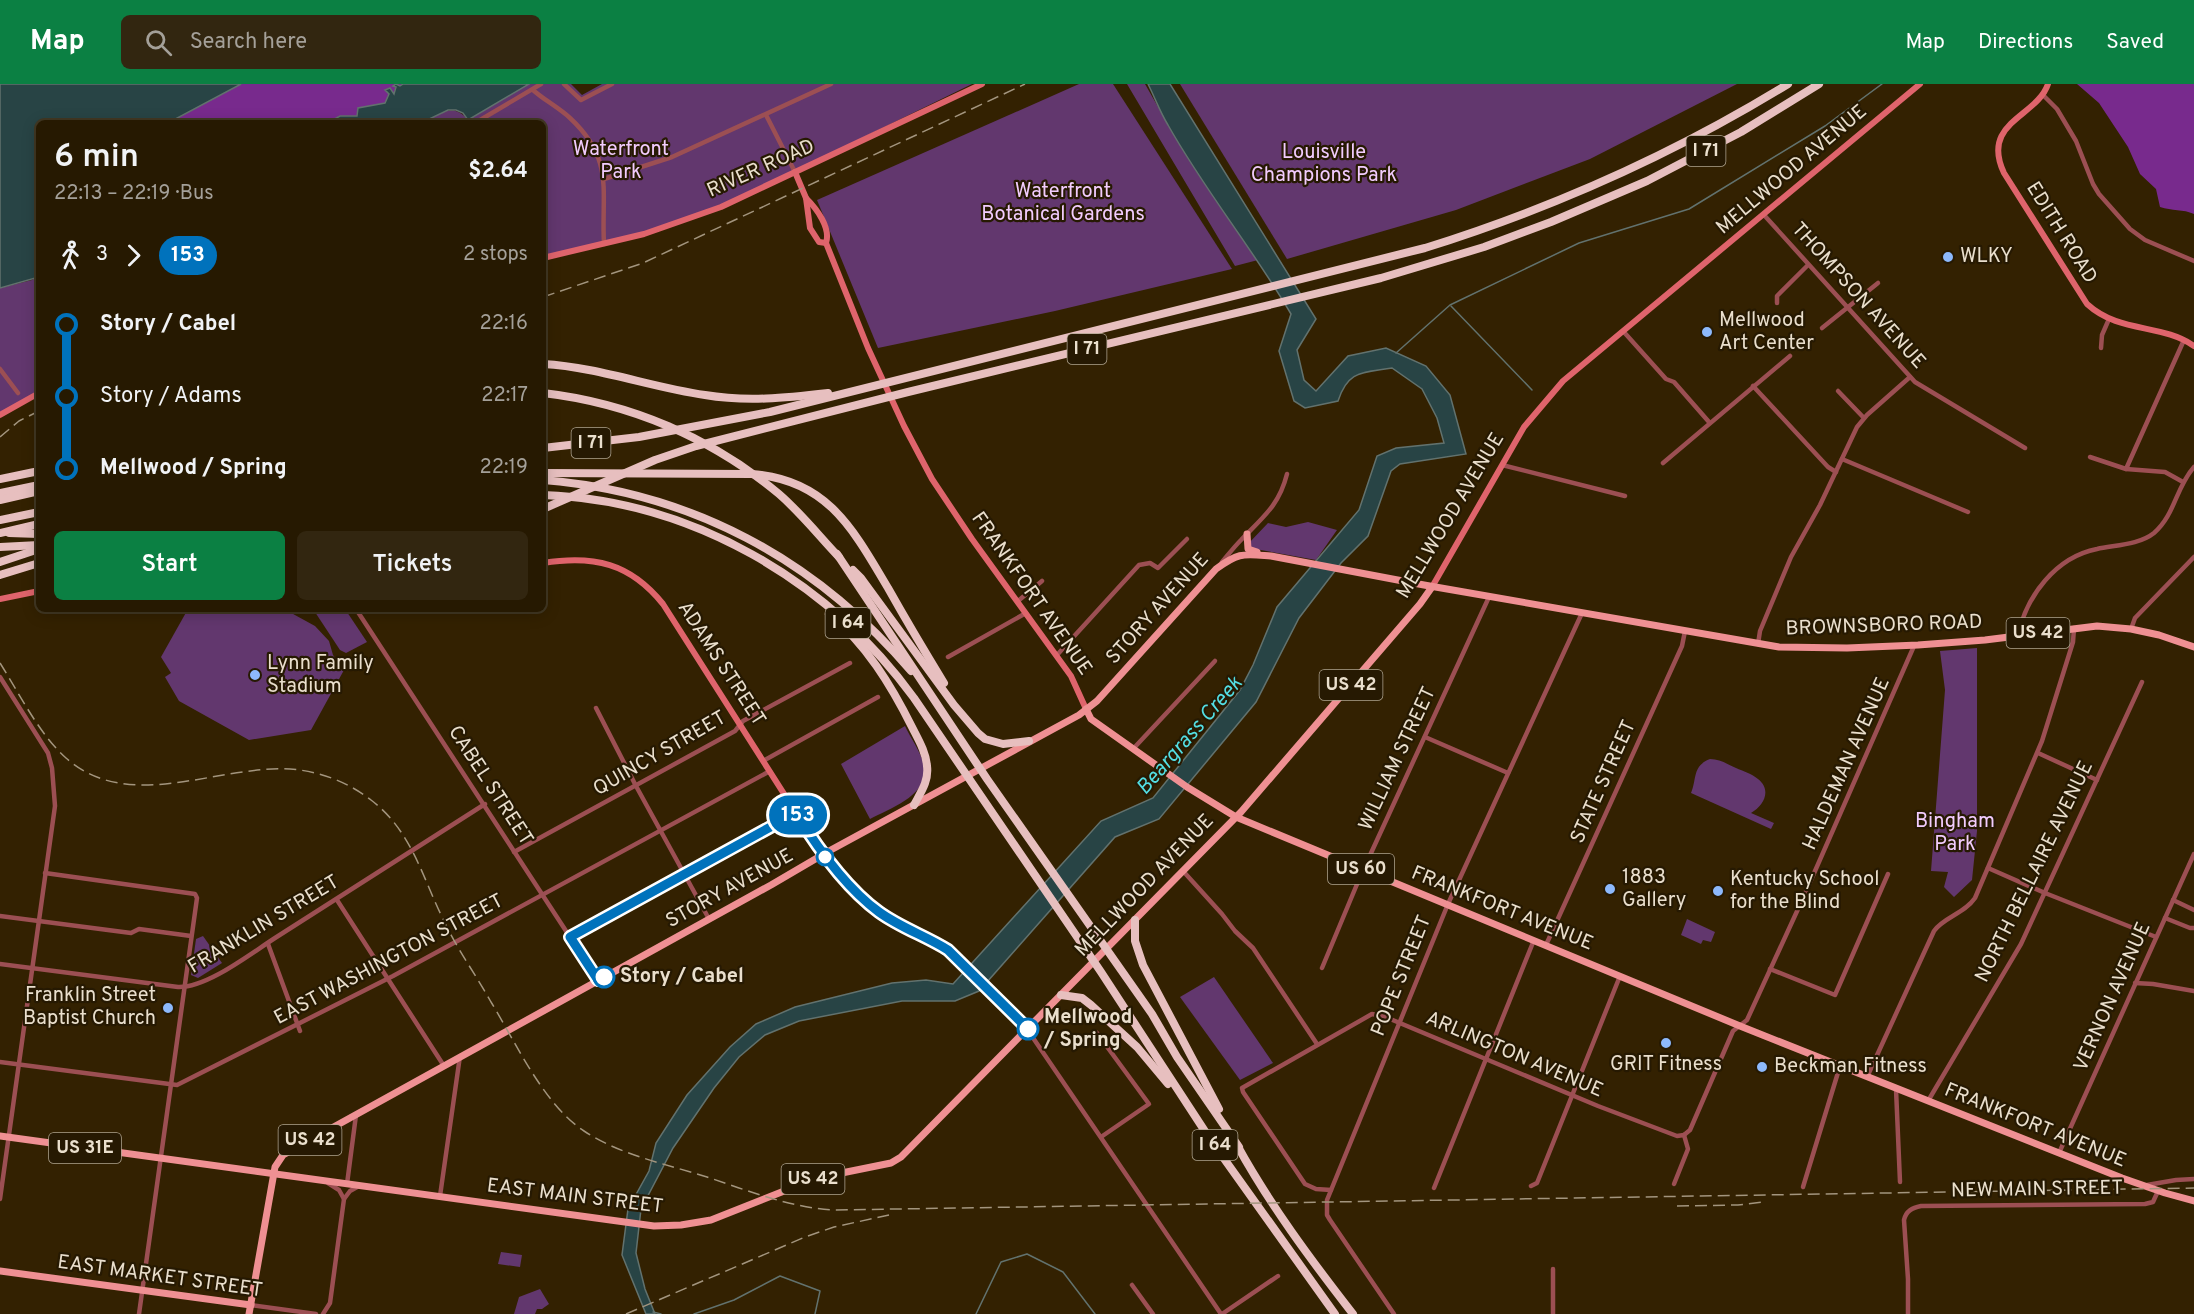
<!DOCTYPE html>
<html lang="en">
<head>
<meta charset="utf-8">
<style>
	body { margin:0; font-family:Overpass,sans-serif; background:#322610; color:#f1f3f6; height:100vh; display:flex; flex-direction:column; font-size:22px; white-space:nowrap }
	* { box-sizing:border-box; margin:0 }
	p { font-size:20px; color:#a4a099 }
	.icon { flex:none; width:33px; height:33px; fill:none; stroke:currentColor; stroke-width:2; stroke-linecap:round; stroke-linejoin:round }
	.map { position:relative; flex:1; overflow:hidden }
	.sheet { position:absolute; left:36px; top:36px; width:510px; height:492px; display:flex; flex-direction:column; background:#261901; border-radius:9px; box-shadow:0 3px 15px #0003,0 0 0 2px #423823 }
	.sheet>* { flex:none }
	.badge { padding:0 12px; border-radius:20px; font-size:21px; line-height:39px }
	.map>.badge { position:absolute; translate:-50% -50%; box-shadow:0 0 0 3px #fff }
	.legs { display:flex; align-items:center; gap:9px; height:66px; padding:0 18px; font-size:20px }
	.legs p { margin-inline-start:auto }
	.summary { display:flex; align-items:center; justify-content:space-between; height:102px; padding:0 18px }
	h1 { font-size:33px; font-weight:600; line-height:45px }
	.cta { display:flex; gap:12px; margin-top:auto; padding:12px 18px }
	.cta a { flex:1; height:69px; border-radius:9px; background:#0b8043; color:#fff; font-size:24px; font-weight:600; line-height:69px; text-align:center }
	.cta a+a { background:#322610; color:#f1f3f6 }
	ul { padding:0 18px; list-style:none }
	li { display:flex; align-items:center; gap:21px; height:72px; font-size:22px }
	li i { display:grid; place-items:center; width:9px; height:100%; margin:0 8px; background:currentColor }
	li i::after { content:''; width:15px; height:15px; margin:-8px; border:4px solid; border-radius:50%; background:#261901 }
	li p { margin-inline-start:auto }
	li:first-child i { background:linear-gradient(#0000 50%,currentColor 0) }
	li:last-child i { background:linear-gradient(currentColor 50%,#0000 0) }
	header { display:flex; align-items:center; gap:36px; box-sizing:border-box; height:84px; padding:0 30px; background:#0b8043; color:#fff }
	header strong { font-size:28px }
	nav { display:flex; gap:33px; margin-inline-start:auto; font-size:21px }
	.search { width:420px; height:54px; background:#322610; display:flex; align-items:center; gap:15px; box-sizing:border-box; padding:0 21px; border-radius:9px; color:#a4a099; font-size:22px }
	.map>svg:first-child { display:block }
	.green { fill:#62376e }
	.forest { fill:#782a8d }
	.water { fill:#284445; stroke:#62726e; stroke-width:1.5 }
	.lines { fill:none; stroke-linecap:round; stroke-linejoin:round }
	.stream { stroke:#62726e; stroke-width:1.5 }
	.street { stroke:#9c4f53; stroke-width:4.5 }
	.secondary { stroke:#df646c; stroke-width:6 }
	.primary { stroke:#ef9093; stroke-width:7 }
	.highway { stroke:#e7bfbf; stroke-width:8 }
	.rail { stroke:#a3957e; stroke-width:1.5; stroke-dasharray:12 6; stroke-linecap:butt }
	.line-1-casing { stroke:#fff; stroke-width:14 }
	.line-1 { stroke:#0072bc; stroke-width:9 }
	.poi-dot { fill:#8db9fc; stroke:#261902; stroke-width:2 }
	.stop-1-dot { fill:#fff; stroke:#0072bc; stroke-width:3 }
	.labels { text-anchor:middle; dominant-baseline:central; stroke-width:4.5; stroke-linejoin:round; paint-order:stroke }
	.shield { fill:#261902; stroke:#afa490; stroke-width:1.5 }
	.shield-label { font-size:18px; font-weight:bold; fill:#eadfcd }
	.park-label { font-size:20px; fill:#f2ccfe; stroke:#261902 }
	.street-label { font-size:20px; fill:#eadfcd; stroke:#261902 }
	.poi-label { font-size:20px; fill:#eadfcd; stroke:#261902; text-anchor:start }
	.stop-label { font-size:20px; font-weight:bold; fill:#eadfcd; stroke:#261902; text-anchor:start }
	.water-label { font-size:21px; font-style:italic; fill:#53dee3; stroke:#261902 }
</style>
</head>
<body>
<header>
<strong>Map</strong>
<div class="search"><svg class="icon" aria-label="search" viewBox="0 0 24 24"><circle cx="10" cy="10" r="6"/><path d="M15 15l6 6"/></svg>Search here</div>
<nav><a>Map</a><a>Directions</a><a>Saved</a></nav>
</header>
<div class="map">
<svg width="2194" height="1230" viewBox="0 0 2194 1230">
	<rect width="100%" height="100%" fill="#332101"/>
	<g class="green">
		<path d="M529,0h42l11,11 20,-11h370l-251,123 -77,27 -101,25v-136h-122c17,-8 32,-22 47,-3z"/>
		<polygon points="1079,0 1113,0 1232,185 1055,227 878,264 817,116"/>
		<path d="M1127,0h18c34,61 73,119 113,176l-23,6z"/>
		<polygon points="1180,0 1737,0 1590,75 1456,126 1287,175"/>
		<polygon points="39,191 39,309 0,331 0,204 32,196"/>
		<polygon points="1308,438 1337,446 1316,476 1250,464 1248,460 1268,439 1286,443"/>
		<polygon points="188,525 284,525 315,542 329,557 333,571 344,586 311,646 249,656 179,617 165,593 171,589 161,573"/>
		<polygon points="313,525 345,525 367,558 346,569 340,566"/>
		<polygon points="1977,564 1977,747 1972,796 1954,813 1944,803 1948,788 1931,787 1945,606 1940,567"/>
		<path d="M905,642c5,11 17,28 19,39 6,30 -33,43 -54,54l-29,-55z"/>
		<path d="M1710,675c10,0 17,5 26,9 7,3 16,6 22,11 14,11 6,27 -7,34l23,10 -3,6 -80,-36c6,-14 1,-27 19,-34z"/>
		<polygon points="1687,835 1715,848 1711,858 1703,856 1701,860 1681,851"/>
		<polygon points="203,852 222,879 198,894 191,891 196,855"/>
		<polygon points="1214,893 1273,979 1240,996 1180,913"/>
		<polygon points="501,1168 522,1171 520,1183 498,1180"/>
		<polygon points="540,1205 549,1220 542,1225 537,1225 535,1230 514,1230 519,1213"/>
	</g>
	<g class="forest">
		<polygon points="241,0 403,0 400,2 396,1 394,10 390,4 389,6 385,5 389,10 385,19 369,23 365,23 357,32 340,32 329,38 324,36 321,39 168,39"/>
		<path d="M2077,0h117v130c-11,-5 -22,-3 -34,-7l-4,-18 -16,-15 -12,-27 -29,-44z"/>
	</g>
	<g class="water">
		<polygon points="0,0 241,0 168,39 39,39 39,193 0,204"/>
		<polygon points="396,0 400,2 403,0 529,0 468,36 463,29 456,26 448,26 421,39 321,39 325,35 329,38 340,32 357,32 358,24 385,19 389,10 385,6 390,4 394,10 396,3 393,2"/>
		<path d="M1148,0h22l146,235 -19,31 7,30 12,11 32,-35 38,-8 40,18 24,29 16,59 -66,10 -9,7 -23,65 -27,27 -42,55 -43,84 -97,117 -44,18 -136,154 -24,10h-53l-103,20 -34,14 -26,22 -25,31 -41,60 -32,61 -5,44 9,36 10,25h-9l-24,-59 6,-46 21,-38 7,-28 31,-48 43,-48 26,-23 39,-17 97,-24 34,-3 27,4 148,-163 52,-23 87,-108 13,-25 24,-58 82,-97 18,-54 19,-8 48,-5 -7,-25 -15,-29 -30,-21c-30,5 -44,2 -54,33l-33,7 -11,-7 -15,-50 12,-37c-38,-65 -86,-123 -123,-189 -8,-13 -13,-27 -20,-41z"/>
	</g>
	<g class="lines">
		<g class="stream">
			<polyline points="1451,222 1532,306"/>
			<polyline points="1396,269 1450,221 1579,159 1689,125 1825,42 1882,0"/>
			<polyline points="653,1228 661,1230"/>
			<polyline points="694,1230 734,1216 780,1192 820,1207 815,1230"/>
			<polyline points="976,1230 1001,1178 1027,1170 1063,1188 1095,1230"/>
		</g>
		<g class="street">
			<polyline points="564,0 581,16 612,0"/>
			<path d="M533,6c11,10 25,17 37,28 45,42 31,73 34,126"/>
			<polyline points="2044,12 2057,25 2076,57 2093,100 2099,110 2130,145 2145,156 2194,177"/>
			<polyline points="766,31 795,88"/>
			<polyline points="475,39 541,0"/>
			<polyline points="604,95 672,73 831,0"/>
			<polyline points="1764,131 1915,298 2025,364"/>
			<polyline points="1777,219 1777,212 1808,181"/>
			<polyline points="1822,244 1878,199"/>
			<polyline points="1623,247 1666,295 1674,298 1709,338"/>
			<polyline points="2101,264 2102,251 2109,235"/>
			<polyline points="0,285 18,309"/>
			<polyline points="1753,302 1828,383 1836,388"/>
			<polyline points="1838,307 1864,334"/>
			<polyline points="2090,373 2126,385 2165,388 2183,398"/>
			<polyline points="1842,375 1968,428"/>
			<polyline points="1663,379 1790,272"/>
			<polyline points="1502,381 1625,412"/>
			<polyline points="2126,385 2184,256"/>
			<path d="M1222,478c6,-7 12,-15 19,-22 21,-22 38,-34 46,-66"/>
			<polyline points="1018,517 1042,497"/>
			<polyline points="356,525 598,896"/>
			<polyline points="2131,545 2135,534 2194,473"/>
			<path d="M2018,552c8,-40 38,-79 79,-87 18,-4 42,-4 57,-16 21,-18 22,-46 40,-66"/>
			<polyline points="1758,560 1760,547 1791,473 1820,421 1857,343 1867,331 1910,293"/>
			<polyline points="1057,571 1139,481 1150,479 1158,484 1187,455"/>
			<polyline points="948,573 1026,529"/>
			<polyline points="0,593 48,669 52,684 55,722 0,1115"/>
			<polyline points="596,624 636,702 709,835"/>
			<polyline points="1425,653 1508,689"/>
			<polyline points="1133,665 1215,577"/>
			<polyline points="2038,669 2097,696"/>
			<polyline points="763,677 878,613"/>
			<polyline points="514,768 735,647 743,637 850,579"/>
			<polyline points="1988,784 2045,809 2156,853"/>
			<polyline points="1183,787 1222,830 1235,847 1253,864 1317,960"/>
			<polyline points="45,789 195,810 197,814 139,1230"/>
			<polyline points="337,816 444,982"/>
			<polyline points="2173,816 2194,826"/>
			<polyline points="0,832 131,849 139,845 191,852"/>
			<polyline points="2165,834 2190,844 2194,844"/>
			<polyline points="570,853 796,729"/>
			<polyline points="268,860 300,947"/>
			<polyline points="1546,861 1682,562 1685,547"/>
			<path d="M0,880l178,23c29,1 72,-33 97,-49 70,-44 140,-89 210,-134"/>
			<polyline points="1322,884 1360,793 1489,513"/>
			<polyline points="1770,885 1835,911 1888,790"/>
			<polyline points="2135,899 2153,900 2194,907"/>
			<polyline points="1027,945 1221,1230"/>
			<polyline points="1097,949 1149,1020 1101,1053"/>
			<polyline points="0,978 177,1001 393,892 770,687"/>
			<path d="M1867,993l67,-146c10,-14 30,-17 41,-33l67,-157 31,-99 1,-14"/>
			<polyline points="1896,1005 1900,1098"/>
			<polyline points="1928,1017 2021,860 2142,598"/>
			<polyline points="1684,1051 1690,1046 1733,947 1747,936 1804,812 1914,562"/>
			<polyline points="2059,1069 2194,770"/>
			<polyline points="328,1099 339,1106 344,1115"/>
			<polyline points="347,1100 356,1031"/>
			<polyline points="1674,1100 1688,1065 1684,1051"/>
			<polyline points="2147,1101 2176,1096 2194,1095"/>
			<polyline points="1531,1102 1537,1099 1620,892"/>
			<polyline points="1803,1103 1840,982"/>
			<polyline points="1434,1104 1534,856"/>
			<polyline points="1331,1106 1316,1105 1305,1100 1243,1008 1242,1004 1372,930 1383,932 1598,1022 1677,1052 1684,1051"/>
			<polyline points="440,1112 460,972"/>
			<polyline points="1553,1185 1553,1230"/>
			<polyline points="1132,1201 1153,1230"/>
			<polyline points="251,1221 316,1230"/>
			<polyline points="323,1230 330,1219 344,1115 350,1107 359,1102"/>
			<polyline points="1222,1230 1278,1192"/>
			<polyline points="1394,1230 1330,1136 1327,1131 1327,1116 1448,820 1582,529"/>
			<path d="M1908,1230v-35l-4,-59c2,-9 8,-12 17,-14l224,-2 8,-2 5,-11"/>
		</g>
		<g class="secondary">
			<path d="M2048,0c-11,33 -68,38 -44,89l83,131c33,30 74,19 107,42"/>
			<polyline points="795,88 806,114 810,144 819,158 826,159"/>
			<path d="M806,114c11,11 25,30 20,45l42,105 36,78 28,53 40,60 99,137 15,33"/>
			<polyline points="543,174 644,150 721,123 982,0"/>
			<polyline points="0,331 39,309"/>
			<path d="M543,479c51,-8 87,0 120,41l160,251"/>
			<polyline points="1432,503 1524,343 1563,297 1920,0"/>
			<polyline points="0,515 39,507"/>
		</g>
		<g class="primary">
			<polyline points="1247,450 1248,465 1257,468"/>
			<polyline points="1086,625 1091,635 1187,703 1236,733 1740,942 2122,1094 2165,1109 2194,1117"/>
			<polyline points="823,771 865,816 880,829 899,841 934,857 957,874 1027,945"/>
			<polyline points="0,1052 654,1142 681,1141 711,1136 817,1094 891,1079 901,1073 1241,728 1420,520 1432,503"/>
			<polyline points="0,1187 251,1221"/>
			<path d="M249,1230l26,-147 8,-12 488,-270 58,-34 250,-136 18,-14 119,-132c23,-17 27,-15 55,-13l153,29 355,62 68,1 71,-3 67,-5 112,-14 34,3 28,6 35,12"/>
		</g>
		<g class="highway">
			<path d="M543,280c55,3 107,23 162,31 41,7 81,3 123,-2"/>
			<path d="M543,309c87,10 169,45 236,101 22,19 40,42 60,63"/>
			<path d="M543,364l96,-11 131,-25 655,-164c128,-40 249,-94 363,-164"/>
			<path d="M543,389l208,1c76,5 102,55 137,114 18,32 37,64 56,95"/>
			<polyline points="0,395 39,387"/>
			<path d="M543,396c148,12 272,79 368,191"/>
			<polyline points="0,409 39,401"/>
			<path d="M543,411c148,5 285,85 371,203l187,274 109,167 125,175"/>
			<polyline points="0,416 39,407"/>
			<polyline points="543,425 655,376 696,362 908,308 1381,194 1484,163 1551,138 1647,97 1741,48 1819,0"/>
			<polyline points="0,436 39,428"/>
			<polyline points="0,449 39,440"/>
			<polyline points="9,449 39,450"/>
			<polyline points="0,463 39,461"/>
			<polyline points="837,470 987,695 1152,930 1177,973 1239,1063"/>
			<polyline points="0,478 39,465"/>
			<polyline points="853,486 861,494 954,621 978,649 985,655 1003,660 1029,657"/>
			<polyline points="0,491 39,479"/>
			<path d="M829,530c37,30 62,71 83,113 6,12 14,25 15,39 2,15 -6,26 -13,39"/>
			<polyline points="1135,836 1135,857 1143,881 1219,1025"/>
			<polyline points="1061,911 1082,914 1091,921 1137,963 1168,1000"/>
			<path d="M1237,1061c33,60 74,115 116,169"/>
		</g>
		<g class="rail">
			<polyline points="543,213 643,179 1025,0"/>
			<polyline points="0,353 19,337 39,327"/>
			<path d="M0,579c19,30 39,71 66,95 63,56 150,7 224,11 29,2 58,13 81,31 41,31 51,77 73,121 13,28 32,54 47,81 25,41 53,103 93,129 36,24 82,33 123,46 42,14 84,31 128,33l1359,-22"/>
			<polyline points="1677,1122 1738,1121 1763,1118"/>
			<polyline points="626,1230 805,1153 834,1143 889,1131"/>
		</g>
	</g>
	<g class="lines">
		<defs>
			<path id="line-1" d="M604,893l-6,3 -28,-43 226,-124c21,34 50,75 83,99 22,16 47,24 69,38l80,79"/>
		</defs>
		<use href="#line-1" class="line-1-casing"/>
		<use href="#line-1" class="line-1"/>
	</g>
	<g class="poi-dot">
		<circle cx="1948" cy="173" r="6"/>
		<circle cx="1707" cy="248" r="6"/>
		<circle cx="255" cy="591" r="6"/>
		<circle cx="1610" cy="805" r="6"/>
		<circle cx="1718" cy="807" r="6"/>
		<circle cx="168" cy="924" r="6"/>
		<circle cx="1666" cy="959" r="6"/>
		<circle cx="1762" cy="983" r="6"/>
	</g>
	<g class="stop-1-dot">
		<circle cx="825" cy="773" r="8"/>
		<circle cx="604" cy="893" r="10"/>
		<circle cx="1028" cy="945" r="10"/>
	</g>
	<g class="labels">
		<g class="shield">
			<rect x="1686.5" y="52" width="39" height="30" rx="4.5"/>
			<rect x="1067.5" y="250" width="39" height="30" rx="4.5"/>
			<rect x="571.5" y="344" width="39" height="30" rx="4.5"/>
			<rect x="825.5" y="524" width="45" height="30" rx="4.5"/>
			<rect x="2006.5" y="534" width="63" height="30" rx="4.5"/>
			<rect x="1319.5" y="586" width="63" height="30" rx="4.5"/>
			<rect x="1328" y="770" width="66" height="30" rx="4.5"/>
			<rect x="278.5" y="1041" width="63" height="30" rx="4.5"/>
			<rect x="1192.5" y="1046" width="45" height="30" rx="4.5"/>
			<rect x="49" y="1049" width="72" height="30" rx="4.5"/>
			<rect x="781.5" y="1080" width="63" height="30" rx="4.5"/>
		</g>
		<g class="shield-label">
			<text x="1706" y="67">I 71</text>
			<text x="1087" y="265">I 71</text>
			<text x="591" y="359">I 71</text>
			<text x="848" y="539">I 64</text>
			<text x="2038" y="549">US 42</text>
			<text x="1351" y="601">US 42</text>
			<text x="1361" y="785">US 60</text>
			<text x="310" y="1056">US 42</text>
			<text x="1215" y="1061">I 64</text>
			<text x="85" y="1064">US 31E</text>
			<text x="813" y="1095">US 42</text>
		</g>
		<g class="park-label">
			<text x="621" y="66">Waterfront<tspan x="621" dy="23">Park</tspan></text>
			<text x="1324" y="69">Louisville<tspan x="1324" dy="23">Champions Park</tspan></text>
			<text x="1063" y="108">Waterfront<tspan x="1063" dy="23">Botanical Gardens</tspan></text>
			<text x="1955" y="738">Bingham<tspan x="1955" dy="23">Park</tspan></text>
		</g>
		<g class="street-label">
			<text transform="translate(761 85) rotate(-24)">RIVER ROAD</text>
			<text transform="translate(1792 86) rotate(-40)">MELLWOOD AVENUE</text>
			<text transform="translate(2061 149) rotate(58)">EDITH ROAD</text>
			<text transform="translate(1858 212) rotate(48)">THOMPSON AVENUE</text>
			<text transform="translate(1451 432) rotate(-59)">MELLWOOD AVENUE</text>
			<text transform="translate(1031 510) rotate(55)">FRANKFORT AVENUE</text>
			<text transform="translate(1158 525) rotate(-48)">STORY AVENUE</text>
			<text transform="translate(1884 542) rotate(-2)">BROWNSBORO ROAD</text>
			<text transform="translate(721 580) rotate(57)">ADAMS STREET</text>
			<text transform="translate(660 670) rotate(-30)">QUINCY STREET</text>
			<text transform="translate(1398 675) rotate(-65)">WILLIAM STREET</text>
			<text transform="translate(1847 680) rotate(-66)">HALDEMAN AVENUE</text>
			<text transform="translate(1604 698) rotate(-66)">STATE STREET</text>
			<text transform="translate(490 702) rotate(57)">CABEL STREET</text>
			<text transform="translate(2035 788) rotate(-64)">NORTH BELLAIRE AVENUE</text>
			<text transform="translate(1145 802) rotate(-46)">MELLWOOD AVENUE</text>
			<text transform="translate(730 805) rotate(-29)">STORY AVENUE</text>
			<text transform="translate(1502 825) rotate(22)">FRANKFORT AVENUE</text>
			<text transform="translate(264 841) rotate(-31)">FRANKLIN STREET</text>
			<text transform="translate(389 876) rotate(-28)">EAST WASHINGTON STREET</text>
			<text transform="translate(1402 892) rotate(-68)">POPE STREET</text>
			<text transform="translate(2113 913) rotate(-66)">VERNON AVENUE</text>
			<text transform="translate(1514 971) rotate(23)">ARLINGTON AVENUE</text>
			<text transform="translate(2035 1042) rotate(22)">FRANKFORT AVENUE</text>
			<text transform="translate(2037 1106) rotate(-1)">NEW MAIN STREET</text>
			<text transform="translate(575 1113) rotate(7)">EAST MAIN STREET</text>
			<text transform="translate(160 1193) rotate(8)">EAST MARKET STREET</text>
		</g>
		<g class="poi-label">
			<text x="1960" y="173">WLKY</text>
			<text x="1719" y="237">Mellwood<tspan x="1719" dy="23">Art Center</tspan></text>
			<text x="267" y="580">Lynn Family<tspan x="267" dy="23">Stadium</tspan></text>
			<text x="1622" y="794">1883<tspan x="1622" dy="23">Gallery</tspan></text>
			<text x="1730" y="796">Kentucky School<tspan x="1730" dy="23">for the Blind</tspan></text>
			<text x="156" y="912" text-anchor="end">Franklin Street<tspan x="156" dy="23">Baptist Church</tspan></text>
			<text x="1666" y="981" text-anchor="middle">GRIT Fitness</text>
			<text x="1774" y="983">Beckman Fitness</text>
		</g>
		<g class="stop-label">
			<text x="620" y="893">Story / Cabel</text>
			<text x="1044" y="934">Mellwood<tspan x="1044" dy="23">/ Spring</tspan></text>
		</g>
		<g class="water-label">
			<text transform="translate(1190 652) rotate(-49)">Beargrass Creek</text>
		</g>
	</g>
</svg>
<b class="badge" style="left:798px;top:731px;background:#0072bc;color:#fff">153</b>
<section class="sheet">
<div class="summary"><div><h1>6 min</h1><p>22:13 – 22:19 · Bus</p></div><b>$2.64</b></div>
<div class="legs"><svg class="icon" aria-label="walk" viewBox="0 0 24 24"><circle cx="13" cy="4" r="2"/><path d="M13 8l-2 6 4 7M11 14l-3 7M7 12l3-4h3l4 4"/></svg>3<svg class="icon" aria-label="forward" viewBox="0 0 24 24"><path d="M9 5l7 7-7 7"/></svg><b class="badge" style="background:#0072bc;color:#fff">153</b><p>2 stops</p></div>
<ul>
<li><i style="color:#0072bc"></i><b>Story / Cabel</b><p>22:16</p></li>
<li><i style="color:#0072bc"></i><span>Story / Adams</span><p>22:17</p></li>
<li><i style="color:#0072bc"></i><b>Mellwood / Spring</b><p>22:19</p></li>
</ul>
<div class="cta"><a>Start</a><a>Tickets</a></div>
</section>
</div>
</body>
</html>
